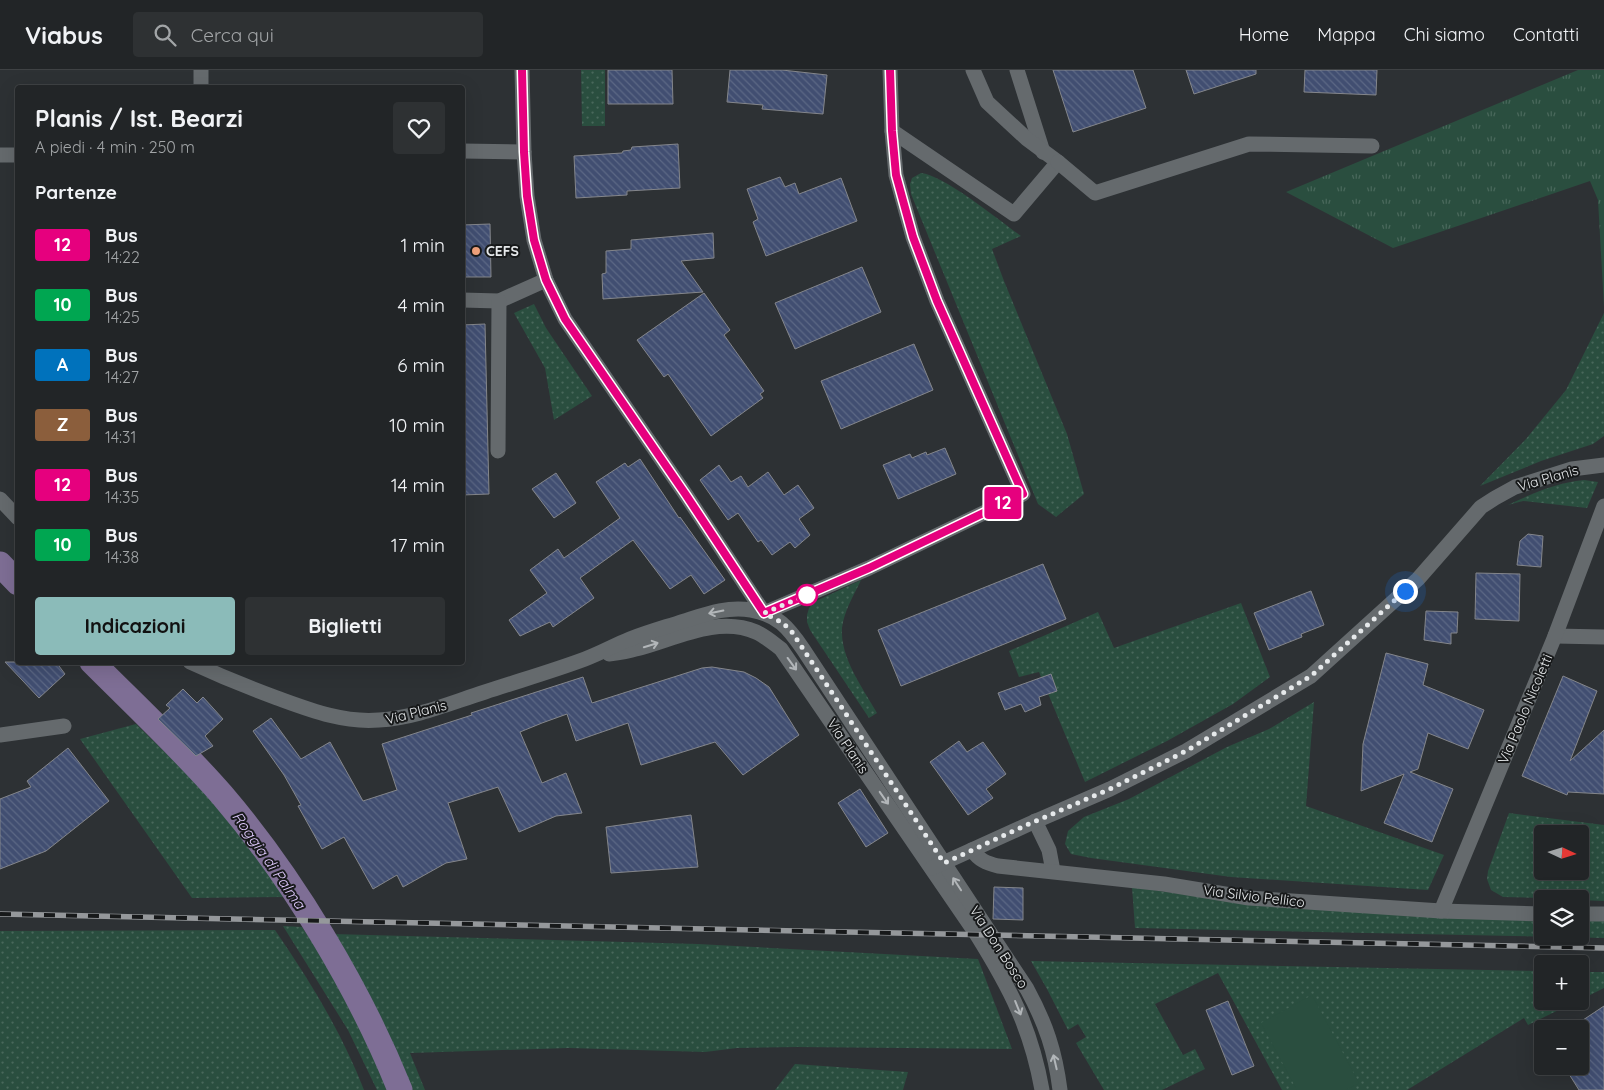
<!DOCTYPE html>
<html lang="it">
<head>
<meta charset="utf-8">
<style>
	body { margin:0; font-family:Quicksand,sans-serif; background:#2e3133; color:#f1f3f6; height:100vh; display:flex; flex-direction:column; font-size:19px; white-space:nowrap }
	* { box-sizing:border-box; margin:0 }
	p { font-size:16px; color:#a2a5a7 }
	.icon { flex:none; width:28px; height:28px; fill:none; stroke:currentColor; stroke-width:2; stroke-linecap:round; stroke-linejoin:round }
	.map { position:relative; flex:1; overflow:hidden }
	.side { position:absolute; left:15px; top:15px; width:450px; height:580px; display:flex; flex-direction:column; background:#222527; border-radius:5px; box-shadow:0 5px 20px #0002,0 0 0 1px #3f4244 }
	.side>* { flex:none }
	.badge { padding:0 10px; border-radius:4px; font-size:18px; line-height:32px }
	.needle { width:32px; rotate:94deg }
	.buttons { position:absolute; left:1534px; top:755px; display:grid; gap:10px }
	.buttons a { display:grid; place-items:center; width:55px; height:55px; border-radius:5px; background:#222527; box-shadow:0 5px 20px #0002,0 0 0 1px #3f4244; font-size:25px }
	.you { position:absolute; width:25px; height:25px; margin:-12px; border:4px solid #fff; border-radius:50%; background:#1a73e8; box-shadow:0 0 0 8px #1a73e833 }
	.map>.badge { position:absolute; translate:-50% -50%; box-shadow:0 0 0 2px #fff }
	h2 { padding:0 20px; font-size:19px; line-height:45px }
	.round { display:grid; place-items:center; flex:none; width:52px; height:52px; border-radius:5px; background:#2e3133 }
	.headline { display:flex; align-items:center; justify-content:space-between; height:85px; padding:0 20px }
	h1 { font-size:24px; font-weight:700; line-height:38px }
	.primary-button { display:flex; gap:10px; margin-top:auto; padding:10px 20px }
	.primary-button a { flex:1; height:58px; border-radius:5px; background:#8bbbb9; color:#111; font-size:20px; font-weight:700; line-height:58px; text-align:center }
	.primary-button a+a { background:#2e3133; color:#f1f3f6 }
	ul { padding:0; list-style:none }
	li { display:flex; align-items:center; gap:15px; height:60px; padding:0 20px }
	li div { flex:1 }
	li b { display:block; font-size:19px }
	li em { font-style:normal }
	li .badge { min-width:55px; font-weight:700; text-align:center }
	header { display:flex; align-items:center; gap:30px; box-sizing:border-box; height:70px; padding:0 25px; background:#222527; border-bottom:1px solid #3f4244 }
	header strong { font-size:24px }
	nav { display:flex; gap:28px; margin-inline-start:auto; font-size:18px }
	.search { width:350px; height:45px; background:#2e3133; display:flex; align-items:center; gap:12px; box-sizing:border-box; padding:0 18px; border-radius:5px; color:#a2a5a7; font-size:19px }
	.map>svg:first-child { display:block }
	.grass { fill:url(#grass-dots); fill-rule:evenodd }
	.park { fill:url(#park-tufts) }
	.garden { fill:#2a4e3f }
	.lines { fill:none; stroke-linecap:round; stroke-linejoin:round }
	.canal { stroke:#7e6e95; stroke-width:25 }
	.building { fill:url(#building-back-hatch); stroke:#84868b }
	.minor { stroke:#656a6d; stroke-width:15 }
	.rail-casing { stroke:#95989b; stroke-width:5.5 }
	.rail { stroke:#17191a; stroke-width:4; stroke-dasharray:11; stroke-linecap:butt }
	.oneway { stroke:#b2b6b9 }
	.line-casing { stroke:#fff; stroke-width:11 }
	.line { stroke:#e6007e; stroke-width:8 }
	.walk { stroke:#e6e9eb; stroke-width:5; stroke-dasharray:0 9 }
	.poi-dot { fill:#f1a27b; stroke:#17191a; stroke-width:2 }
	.stop-dot { fill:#fff; stroke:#e6007e; stroke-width:2.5 }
	.labels { text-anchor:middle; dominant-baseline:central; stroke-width:4; stroke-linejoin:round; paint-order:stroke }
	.poi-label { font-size:14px; font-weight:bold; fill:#e6e9eb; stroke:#17191a; text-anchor:start }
	.street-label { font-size:14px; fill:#e6e9eb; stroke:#17191a }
	.water-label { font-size:15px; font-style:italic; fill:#dfcafd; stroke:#17191a }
</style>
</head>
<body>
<header>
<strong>Viabus</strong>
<div class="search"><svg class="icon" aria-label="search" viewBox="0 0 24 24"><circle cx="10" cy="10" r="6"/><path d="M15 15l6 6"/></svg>Cerca qui</div>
<nav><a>Home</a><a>Mappa</a><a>Chi siamo</a><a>Contatti</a></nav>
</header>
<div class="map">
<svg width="1604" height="1020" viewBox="0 0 1604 1020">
	<defs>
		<pattern id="grass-dots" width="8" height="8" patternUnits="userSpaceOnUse" patternTransform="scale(1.25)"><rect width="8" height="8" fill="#2a4e3f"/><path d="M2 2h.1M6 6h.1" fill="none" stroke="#49685b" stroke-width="1.8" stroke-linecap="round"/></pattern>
		<pattern id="park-tufts" width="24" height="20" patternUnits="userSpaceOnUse" patternTransform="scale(1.25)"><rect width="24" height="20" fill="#2a4e3f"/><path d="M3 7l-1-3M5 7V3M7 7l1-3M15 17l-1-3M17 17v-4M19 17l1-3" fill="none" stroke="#49685b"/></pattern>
		<pattern id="building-back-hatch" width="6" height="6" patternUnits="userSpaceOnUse" patternTransform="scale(1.25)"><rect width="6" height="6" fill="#414e71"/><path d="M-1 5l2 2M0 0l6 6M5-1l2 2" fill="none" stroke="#5c6885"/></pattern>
	</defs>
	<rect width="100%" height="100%" fill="#2d3134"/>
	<g class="grass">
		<polygon points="581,0 605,0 605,56 582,56"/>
		<path d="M921,103c23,2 79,48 100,63l-29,13 12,32 63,153 17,60 -28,23 -18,-13 -127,-310 -1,-10 2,-6z"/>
		<polygon points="534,234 546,258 592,326 554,350 545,298 514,243"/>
		<polygon points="1604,243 1604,366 1593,374 1541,391 1480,416 1526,369 1566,320"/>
		<path d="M1584,410l14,2 -11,26 -64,-7 -15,4c25,-12 48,-22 76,-25z"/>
		<path d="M861,510c-7,15 -17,31 -19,48 -2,30 21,60 35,85l-8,5 -59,-88 -3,-8v-7l2,-7 5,-6z"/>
		<polygon points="1241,533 1270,607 1233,634 1167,671 1085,712 1039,602 1019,607 1009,581 1098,542 1114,578"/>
		<polygon points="1314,632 1306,736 1444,785 1428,820 1231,807 1091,788 1071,784 1065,774 1068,761 1084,747 1129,729 1227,677 1269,659"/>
		<polygon points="136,654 214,730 275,811 285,827 192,828 80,669"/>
		<path d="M1509,743l95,12v76l-24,-1v-1l-77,-2 -12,-7 -4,-11 1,-8zM1542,764h38v37h-38z"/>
		<polygon points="1132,817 1252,834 1542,849 1542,866 1580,866 1580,850 1604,850 1604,868 1135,858"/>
		<polygon points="283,856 302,857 324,889 343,922 372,975 390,1020 377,1020 348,960"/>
		<polygon points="321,859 327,859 332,864 698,874 978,889 1012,979 797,977 737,978 705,982 569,978 410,983 425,1020 406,1020 399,1001"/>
		<path d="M275,860c35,51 67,103 89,160h-364v-159z"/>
		<polygon points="1031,891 1542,901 1542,931 1577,931 1528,955 1524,948 1407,1020 1282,1020 1218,903 1155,934 1183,985 1195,979 1205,999 1162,1020 1104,1020 1076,973 1086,967 1078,954 1068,960 1047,919"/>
		<polygon points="1580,902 1604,902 1604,918 1580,930"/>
		<polygon points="795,994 908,1002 903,1020 775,1020"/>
	</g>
	<polygon class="park" points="1578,0 1604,0 1604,237 1598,130 1590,111 1393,178 1286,122"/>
	<polygon class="garden" points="1312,925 1359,1013 1346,1020 1297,1020 1261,953"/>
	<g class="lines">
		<g class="canal">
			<polyline points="0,494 18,513"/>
			<path d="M92,592c44,44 90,87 130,133 71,83 138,195 178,295"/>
		</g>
	</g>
	<g class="building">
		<polygon points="608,0 672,0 673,34 608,34"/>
		<polygon points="730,0 782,0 827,5 823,44 762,39 763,35 727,32"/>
		<polygon points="1053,0 1133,0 1146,38 1073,62"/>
		<polygon points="1186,0 1256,0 1256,4 1194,24"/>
		<polygon points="1305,0 1377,0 1376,25 1304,22"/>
		<polygon points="678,74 680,118 627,121 627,125 576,128 574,86 622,83 623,81 631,80 632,77"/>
		<polygon points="780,107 785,117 795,113 799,124 841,108 857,151 766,186 753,152 758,149 747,119"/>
		<polygon points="490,154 491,207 462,207 462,155"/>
		<polygon points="713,163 714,188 681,191 703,222 603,229 602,204 606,203 606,181 631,179 631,170"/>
		<polygon points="862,197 881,242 795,279 775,233"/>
		<polygon points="704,223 730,260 724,265 764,321 760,324 763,328 711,366 668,304 664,307 637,270"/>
		<polygon points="485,254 489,424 462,425 462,255"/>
		<polygon points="914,274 933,320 841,359 821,311"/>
		<polygon points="945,378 956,404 898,429 883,395 910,384 912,388 926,382 927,385"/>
		<polygon points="640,389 679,448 680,447 725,510 704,524 691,505 670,519 633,470 580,508 594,528 553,557 550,552 520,566 509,550 547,523 530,500 558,479 564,488 620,448 596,412 625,393 628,397"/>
		<polygon points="719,395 731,412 741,406 748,417 768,402 784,425 798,415 814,438 799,449 810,465 795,478 790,472 772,485 761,470 758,472 738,443 728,450 700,410"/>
		<polygon points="556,403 576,433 554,448 532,419"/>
		<polygon points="1528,464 1543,466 1541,497 1517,495 1520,471"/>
		<polygon points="1043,494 1066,549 901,616 878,560"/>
		<polygon points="1476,503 1520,504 1519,551 1475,549"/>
		<polygon points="1311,521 1324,555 1301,564 1302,567 1269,580 1254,543"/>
		<polygon points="1426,541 1458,542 1457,563 1451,563 1451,574 1424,570"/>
		<polygon points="1386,583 1428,594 1423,615 1484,640 1468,679 1428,663 1418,699 1410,702 1453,719 1432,772 1384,753 1404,704 1361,721 1363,674"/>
		<polygon points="5,592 56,592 65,604 39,628"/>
		<polygon points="712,597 744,602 756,608 769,617 799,665 743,705 715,672 641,695 628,653 576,671 567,644 542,653 520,662 542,713 566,703 582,743 556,746 519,762 498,717 448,733 467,789 446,793 403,817 397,805 373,819 344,767 322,779 298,736 301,735 284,705 253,661 271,648 301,689 330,672 363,731 397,720 382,674 472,645 471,643 583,607 592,633 702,598"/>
		<polygon points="1051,604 1057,621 1039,627 1041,635 1025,642 1021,634 1005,640 998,623"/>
		<polygon points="1563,606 1597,621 1570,691 1604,660 1604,724 1568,722 1567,725 1522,706"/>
		<polygon points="183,619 197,633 203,627 223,649 205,666 213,676 196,686 158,649 170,638 166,635"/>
		<polygon points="959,671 967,682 983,672 1006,704 986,719 993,728 968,745 930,692"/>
		<polygon points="68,678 109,731 46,781 0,799 0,729 31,717 27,711"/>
		<polygon points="860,719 888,763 866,777 838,733"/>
		<polygon points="691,745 698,797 611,803 606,757"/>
		<polygon points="994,817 1023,818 1023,850 993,849"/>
		<polygon points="1228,931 1254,996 1232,1005 1206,940"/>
		<polygon points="1604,936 1604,1020 1579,1020 1564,996 1580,996 1580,952"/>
	</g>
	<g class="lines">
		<g class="minor">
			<polyline points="201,0 201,18"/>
			<polyline points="522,0 524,82 527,126 534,170 546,210 565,249 686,425 764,543"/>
			<polyline points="1017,0 1043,82"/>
			<polyline points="892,61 1014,144 1058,92 1027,69 987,32 973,0"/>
			<polyline points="462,81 524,82"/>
			<polyline points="0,85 18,85"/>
			<polyline points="1058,92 1095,123 1249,74 1372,76"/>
			<polyline points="462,230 499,231 546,210"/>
			<polyline points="498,381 499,231"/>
			<polyline points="0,429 18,448"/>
			<polyline points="764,543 869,498 1023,424 937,231 913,167 896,105 892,61 890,0"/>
			<polyline points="1555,566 1604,567"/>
			<path d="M609,584c9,-1 18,-2 27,-5 37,-9 81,-34 120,-17 9,4 17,11 25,17l196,286c33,53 54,93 65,155"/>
			<path d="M190,592c28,13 57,25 87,36 33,12 66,25 102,22 37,-2 71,-17 106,-28 33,-11 68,-21 100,-33 16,-6 30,-14 45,-20 18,-7 36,-12 54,-18 22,-7 43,-15 67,-11 27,5 37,17 52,39l224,340c19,35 28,62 33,101"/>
			<polyline points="0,665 64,656"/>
			<polyline points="1035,751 1049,780 1053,801"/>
			<path d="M972,780c7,10 14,13 26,16l166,18 85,14 192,13 101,3"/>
			<polyline points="932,798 1029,754 1110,719 1186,681 1311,606 1418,509 1481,437 1495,428 1515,417 1572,399 1604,395"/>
			<polyline points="1441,841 1555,566 1604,436"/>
			<polyline points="1580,844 1604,844"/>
		</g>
		<defs>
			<polyline id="rail" points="0,844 1604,878"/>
		</defs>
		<use href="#rail" class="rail-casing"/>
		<use href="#rail" class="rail"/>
	</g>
	<defs><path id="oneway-shaft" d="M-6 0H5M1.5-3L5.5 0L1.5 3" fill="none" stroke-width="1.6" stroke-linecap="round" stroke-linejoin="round" transform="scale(1.25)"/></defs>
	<g class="oneway">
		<use href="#oneway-shaft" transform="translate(716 542) rotate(169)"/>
		<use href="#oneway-shaft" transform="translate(651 575) rotate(-17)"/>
		<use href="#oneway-shaft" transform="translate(792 594) rotate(54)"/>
		<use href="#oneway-shaft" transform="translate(884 728) rotate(55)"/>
		<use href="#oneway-shaft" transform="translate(957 814) rotate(-123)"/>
		<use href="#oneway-shaft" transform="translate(1018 938) rotate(68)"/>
		<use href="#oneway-shaft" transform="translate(1055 992) rotate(-103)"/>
	</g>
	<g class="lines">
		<defs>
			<polyline id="line" points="522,0 524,82 527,126 534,170 546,210 565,249 686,425 764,543 869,498 1023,424 937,231 913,167 896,105 892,61 890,0"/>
		</defs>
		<use href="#line" class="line-casing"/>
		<use href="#line" class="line"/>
		<polyline class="walk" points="807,525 764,543 783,553 792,562 944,793 1029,754 1110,719 1186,681 1311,606 1405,521"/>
	</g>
	<circle class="poi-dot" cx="476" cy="181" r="5"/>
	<circle class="stop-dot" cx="807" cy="525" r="10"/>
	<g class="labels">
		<g class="poi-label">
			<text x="486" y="181">CEFS</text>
		</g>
		<g class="street-label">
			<text transform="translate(1548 408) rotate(-16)">Via Planis</text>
			<text transform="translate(1525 639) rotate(-67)">Via Paolo Nicoletti</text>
			<text transform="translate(416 642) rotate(-14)">Via Planis</text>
			<text transform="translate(848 676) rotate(56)">Via Planis</text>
			<text transform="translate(1254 826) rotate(7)">Via Silvio Pellico</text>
			<text transform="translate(999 877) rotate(57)">Via Don Bosco</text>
		</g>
		<g class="water-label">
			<text transform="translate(269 790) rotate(55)">Roggia di Palma</text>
		</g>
	</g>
</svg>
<div class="buttons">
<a><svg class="needle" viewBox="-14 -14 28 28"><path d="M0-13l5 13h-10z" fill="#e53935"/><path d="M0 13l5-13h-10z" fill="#a2a5a7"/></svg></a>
<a><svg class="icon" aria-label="layers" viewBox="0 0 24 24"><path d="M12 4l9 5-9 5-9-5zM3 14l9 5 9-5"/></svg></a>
<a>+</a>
<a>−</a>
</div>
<div class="you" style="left:1405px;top:521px"></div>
<b class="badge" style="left:1003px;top:433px;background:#e6007e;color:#fff">12</b>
<section class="side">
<div class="headline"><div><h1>Planis / Ist. Bearzi</h1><p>A piedi · 4 min · 250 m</p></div><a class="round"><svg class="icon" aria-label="heart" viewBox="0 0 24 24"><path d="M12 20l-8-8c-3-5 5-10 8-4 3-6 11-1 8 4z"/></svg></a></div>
<h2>Partenze</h2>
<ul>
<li><span class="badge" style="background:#e6007e;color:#fff">12</span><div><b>Bus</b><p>14:22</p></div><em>1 min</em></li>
<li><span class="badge" style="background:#00a651;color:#fff">10</span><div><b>Bus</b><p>14:25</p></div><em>4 min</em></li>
<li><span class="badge" style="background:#0072bc;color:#fff">A</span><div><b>Bus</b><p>14:27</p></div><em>6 min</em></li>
<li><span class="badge" style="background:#8b5e3c;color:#fff">Z</span><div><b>Bus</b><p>14:31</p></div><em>10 min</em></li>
<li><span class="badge" style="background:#e6007e;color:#fff">12</span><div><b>Bus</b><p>14:35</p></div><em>14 min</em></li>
<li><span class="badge" style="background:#00a651;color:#fff">10</span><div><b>Bus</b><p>14:38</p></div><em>17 min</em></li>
</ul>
<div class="primary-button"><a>Indicazioni</a><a>Biglietti</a></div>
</section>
</div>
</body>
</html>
